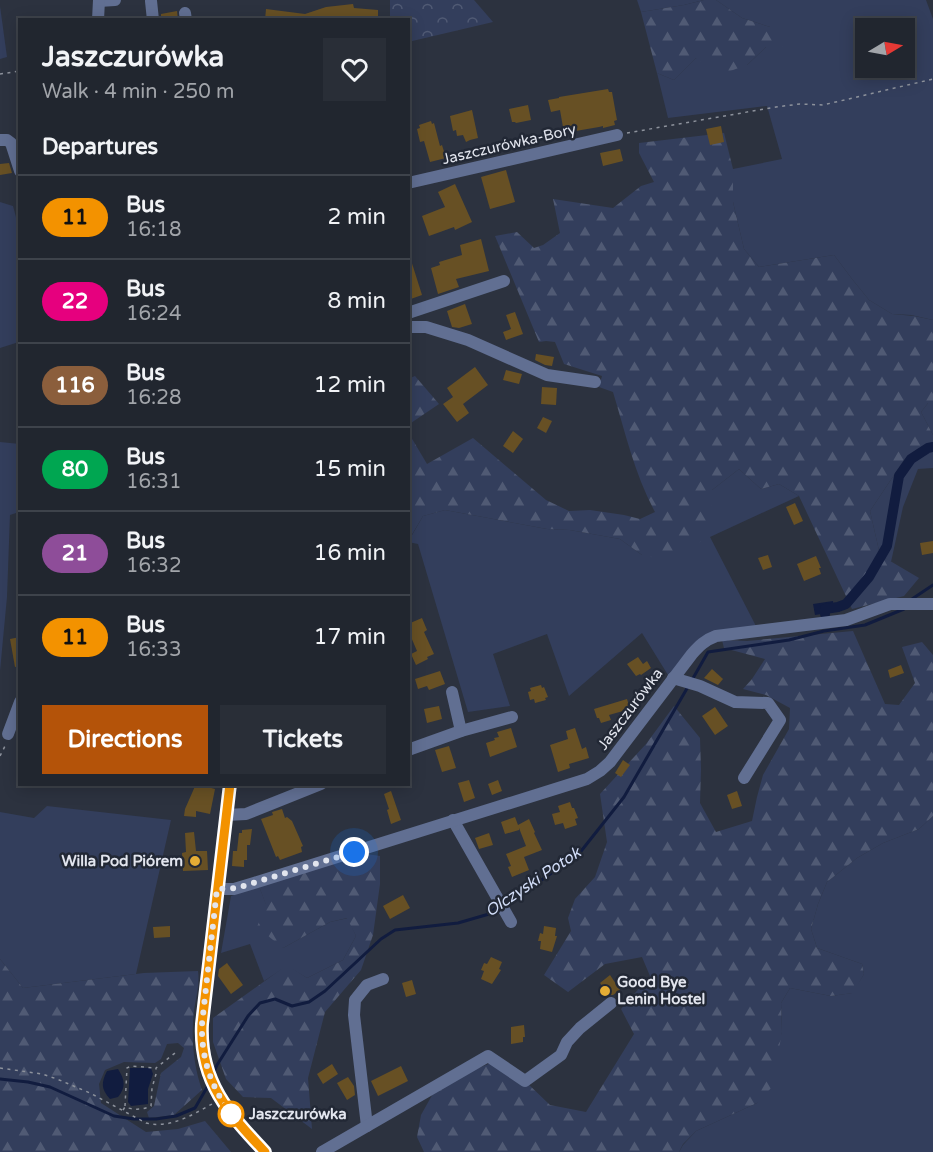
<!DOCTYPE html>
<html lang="en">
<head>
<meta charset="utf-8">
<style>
	body { margin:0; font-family:"Varela Round",sans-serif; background:#292e37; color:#f1f3f6; height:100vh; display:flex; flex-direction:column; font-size:22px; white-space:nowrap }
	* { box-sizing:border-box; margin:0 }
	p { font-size:20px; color:#a2a5aa }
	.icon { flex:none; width:33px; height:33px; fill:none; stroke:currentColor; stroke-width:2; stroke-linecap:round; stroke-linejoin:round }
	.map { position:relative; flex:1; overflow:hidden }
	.details { position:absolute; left:18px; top:18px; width:392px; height:768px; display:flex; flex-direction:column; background:#21262f; border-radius:0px; box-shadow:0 3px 15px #0003,0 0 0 2px #3e434b }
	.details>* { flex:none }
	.badge { padding:0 12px; border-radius:20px; font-size:21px; line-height:39px }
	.needle { width:39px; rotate:80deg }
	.controls { position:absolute; left:855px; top:18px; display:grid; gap:12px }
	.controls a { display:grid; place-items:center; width:60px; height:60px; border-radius:0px; background:#21262f; box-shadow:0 3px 15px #0003,0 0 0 2px #3e434b; font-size:30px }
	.you { position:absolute; width:30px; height:30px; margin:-15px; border:4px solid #fff; border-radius:50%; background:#1a73e8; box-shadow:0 0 0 9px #1a73e833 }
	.map>.badge { position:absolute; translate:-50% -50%; box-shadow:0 0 0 3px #fff }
	h2 { padding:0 24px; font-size:22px; line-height:54px }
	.round { display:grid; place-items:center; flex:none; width:63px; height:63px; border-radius:0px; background:#292e37 }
	.summary { display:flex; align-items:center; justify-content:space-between; height:102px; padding:0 24px }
	h1 { font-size:28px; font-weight:800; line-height:45px }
	.button { display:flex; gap:12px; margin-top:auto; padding:12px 24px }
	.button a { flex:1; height:69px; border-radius:0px; background:#b45309; color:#fff; font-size:24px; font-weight:800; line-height:69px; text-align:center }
	.button a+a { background:#292e37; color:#f1f3f6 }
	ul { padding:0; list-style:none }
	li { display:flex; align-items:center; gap:18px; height:84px; padding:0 24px; border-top:2px solid #3e434b }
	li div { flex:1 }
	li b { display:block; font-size:22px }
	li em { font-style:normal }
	li .badge { min-width:66px; font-weight:700; text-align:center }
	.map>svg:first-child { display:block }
	.grass { fill:#333e5c; fill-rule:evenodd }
	.forest { fill:url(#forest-firs) }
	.park { fill:url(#park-crowns) }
	.water { fill:#111c3f }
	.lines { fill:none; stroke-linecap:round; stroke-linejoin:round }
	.stream { stroke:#111c3f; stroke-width:3 }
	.canal { stroke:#111c3f; stroke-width:10 }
	.building { fill:#675024 }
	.path { stroke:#8d929c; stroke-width:1.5; stroke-dasharray:3 4.5; stroke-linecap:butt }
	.minor { stroke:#616f92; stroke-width:12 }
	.line-casing { stroke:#fff; stroke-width:14 }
	.line { stroke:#f39200; stroke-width:9 }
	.walk { stroke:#e2e5ee; stroke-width:6; stroke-dasharray:0 10.8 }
	.poi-dot { fill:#e5ad35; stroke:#222835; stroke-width:2 }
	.stop-dot { fill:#fff; stroke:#f39200; stroke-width:3 }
	.labels { text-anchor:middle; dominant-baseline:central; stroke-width:5; stroke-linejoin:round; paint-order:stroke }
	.street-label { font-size:15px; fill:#e2e5ee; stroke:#222835 }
	.poi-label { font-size:15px; font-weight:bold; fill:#e2e5ee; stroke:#222835; text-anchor:end }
	.stop-label { font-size:15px; font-weight:bold; fill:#e2e5ee; stroke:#222835; text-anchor:start }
	.water-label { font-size:16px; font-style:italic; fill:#d3def9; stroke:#222835 }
</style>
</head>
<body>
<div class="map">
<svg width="933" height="1152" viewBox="0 0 933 1152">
	<defs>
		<pattern id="forest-firs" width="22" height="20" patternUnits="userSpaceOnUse" patternTransform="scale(1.5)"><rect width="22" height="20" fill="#333e5c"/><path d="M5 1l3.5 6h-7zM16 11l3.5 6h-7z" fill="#505a74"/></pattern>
		<pattern id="park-crowns" width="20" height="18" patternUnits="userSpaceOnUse" patternTransform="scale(1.5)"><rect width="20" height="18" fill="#333e5c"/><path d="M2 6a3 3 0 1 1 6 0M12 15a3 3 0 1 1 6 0" fill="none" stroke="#505a74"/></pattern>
	</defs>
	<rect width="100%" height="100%" fill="#2c323f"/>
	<g class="grass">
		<polygon points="637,0 704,0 684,5 641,12"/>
		<path d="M716,0h210l7,19v301l-22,-5 -19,-1 -23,-14 -17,-21 -18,-24 -75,12 -15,-18 -11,-47v-33l49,-10 -15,-53 -99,12 -11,-45 17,7 22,-22 51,7 19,-18 4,-20 -28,-9zM866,28h38v40h-38z"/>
		<polygon points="0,6 7,57 0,59"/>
		<polygon points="0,202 13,206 20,232 19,342 0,348"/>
		<polygon points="928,403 933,403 933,435 921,412"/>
		<polygon points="0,442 20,444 19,512 10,515 7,597 0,671"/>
		<polygon points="933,444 933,468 918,469 903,507 891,562 880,555 870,511 904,460 917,449"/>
		<polygon points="739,469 761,489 779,484 799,496 710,537 757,628 730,631 668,675 642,633 569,696 547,634 493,654 510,706 468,712 418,544 408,542 423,516 445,510 547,529 570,530 620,539 642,555 712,516 712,490"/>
		<polygon points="47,806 171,820 136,974 23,988 0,959 0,812 34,818"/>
		<polygon points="933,816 933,1152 679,1152 683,1145 696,1131 757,1103 782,1032 781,1003 790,988 831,996 852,993 864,974 862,964 817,948 811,929 818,904 827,882 857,858 883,843 919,829"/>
		<polygon points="259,886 283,948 330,922 348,918 356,936 343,960 307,978 287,966 264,981 250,944 221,953 231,896"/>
	</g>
	<g class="forest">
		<polygon points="704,0 716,0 742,18 770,27 783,47 766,47 747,65 719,75 696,58 674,80 657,73 641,12 684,5"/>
		<path d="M724,133l9,36v33l11,47 15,18 75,-12 18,24 17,21 23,14 22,2 19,4v83h-5l-7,9 12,23v9l-16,5 -13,11 -34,51 10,44 39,23 -15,18 -52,13 -53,-113 -20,-12 -18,5 -22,-20 -27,21v26l-2,21 -45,23 -23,-5 -22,-16 -50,-9 -23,-1 -102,-19 -22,6 -15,25v-109l19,32 46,-26 73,62 23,11 21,-1 34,5 16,4 15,-7c-20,-37 -30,-80 -42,-120l-14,-5 3,-11 -38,-12 -9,-22 -9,-1 -7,1 -44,-106 22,-4 17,16 9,-3 17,-12 -7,-34 60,9 28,-22 13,-4 -15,-29v-10z"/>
		<polygon points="415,376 439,404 408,425 408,379"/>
		<polygon points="853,631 885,704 899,705 915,683 902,647 922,642 933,655 933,816 919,829 883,843 857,858 827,882 818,904 811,929 817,948 862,964 864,974 853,993 831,996 790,988 781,1003 782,1032 772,1087 757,1103 696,1131 683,1144 679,1152 424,1152 417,1137 421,1115 435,1090 460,1076 493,1062 525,1081 550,1105 586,1112 634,1034 621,1009 650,976 642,957 605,964 568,992 544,975 571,931 568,918 575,899 595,877 607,842 600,794 646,744 674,706 700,738 701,769 700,803 716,832 752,821 757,797 763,775 789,729 790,708 766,695 743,689 752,679 765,659 724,648 722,640 747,641"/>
		<polygon points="366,854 380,856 380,884 373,935 361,970 325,1012 308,1078 312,1129 271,1098 243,1097 226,1079 213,1042 213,1018 287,965 307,978 343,960 356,936 347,918 330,922 283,948 257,927 266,905 259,886"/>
		<path d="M0,959l23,29 121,-15 54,-2c2,13 -2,26 -4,39 -3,27 -1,54 8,80l-28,25 -25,3 -2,-6 7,-6 7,-33 20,-16 3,-9 -6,-5 -11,1 -6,15 -6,4 -31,-1 -19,8 -6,14 2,19 45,29 32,-3 27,-8 26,31h-231z"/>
	</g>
	<polygon class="park" points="390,0 474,0 493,22 408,42 408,20 390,19"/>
	<g class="water">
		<polygon points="833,601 834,612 815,615 813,604"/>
		<polygon points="130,1068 151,1068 153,1074 148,1089 148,1104 131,1106 128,1102"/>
		<path d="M118,1069c7,11 8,18 0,28l-8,2c-9,-10 -9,-16 -3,-28z"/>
	</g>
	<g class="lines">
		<g class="stream">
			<polyline points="912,599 933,585"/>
			<polyline points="692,680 708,652 789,640 824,631 865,625 904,609"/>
			<polyline points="505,901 516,892 537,883 578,855 624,797 689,685"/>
			<polyline points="214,1072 217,1065 248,1016 260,1003 275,999 292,1006 309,1002 325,991 381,939 395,930 458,923 489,914 499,905"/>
			<polyline points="0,1079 28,1082 50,1087 114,1116 134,1119 156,1119 176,1116 195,1108 209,1084"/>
		</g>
		<polyline class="canal" points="825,614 825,609 838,607 846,604 869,577 887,546 899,476 911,459 928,448 933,447"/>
	</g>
	<g class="building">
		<polygon points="353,4 354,8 378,10 378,20 265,20 266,9 305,14 326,7"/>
		<polygon points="177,11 178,20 161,20 161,14"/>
		<polygon points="608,89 609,92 612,92 617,120 614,121 615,125 603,128 603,126 599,127 564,133 560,110 551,112 548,100 559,98 559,97"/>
		<polygon points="528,105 531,120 516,123 515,122 512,122 509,109"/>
		<polygon points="472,110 478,138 470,140 466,142 463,135 457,136 456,130 453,131 450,116"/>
		<polygon points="431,121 432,124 434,123 440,146 442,145 446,158 430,162 424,141 420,142 417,129 420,128 419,125"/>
		<polygon points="721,126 724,142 710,145 706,129"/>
		<polygon points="620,149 623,161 603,166 600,153"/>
		<polygon points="9,163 12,173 0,175 0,164"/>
		<polygon points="506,170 515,202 490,209 481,177"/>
		<polygon points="455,184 472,222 455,230 454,227 429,236 422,216 445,207 438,192"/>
		<polygon points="481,239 489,271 456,279 459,287 438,294 431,268 440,265 439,262 462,255 460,245"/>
		<polygon points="408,257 410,257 422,295 408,300"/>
		<polygon points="465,304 472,324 459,328 452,327 447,311"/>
		<polygon points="515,312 523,334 506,340 503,332 511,329 506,315"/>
		<polygon points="536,354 554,357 552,366 545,365 535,360"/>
		<polygon points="475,367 488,385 463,404 469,413 457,422 443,404 453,397 447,388"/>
		<polygon points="506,370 522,374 519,384 503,380"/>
		<polygon points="542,387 557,388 556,405 541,404"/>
		<polygon points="543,417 552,421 546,433 537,428"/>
		<polygon points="513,431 523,439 513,453 503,446"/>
		<polygon points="795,503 803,521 794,525 786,507"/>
		<polygon points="933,541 933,553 922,555 920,543"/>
		<polygon points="768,555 772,567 763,570 758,558"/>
		<polygon points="816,556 821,568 819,568 821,574 804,581 797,564"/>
		<polygon points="422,618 427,630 424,632 434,654 427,657 428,659 416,665 411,654 417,651 408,630 408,624"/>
		<polygon points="20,637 20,666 15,667 10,639"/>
		<polygon points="638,657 643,664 647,661 651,668 641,675 640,674 636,676 627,664"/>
		<polygon points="901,665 904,673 890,678 888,670"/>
		<polygon points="712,669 723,679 718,685 704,678"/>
		<polygon points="440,671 445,684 429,690 427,686 418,689 415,679"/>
		<polygon points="541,685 542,688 544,687 548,697 545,698 546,700 535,703 534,699 530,700 528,692 531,691 530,688"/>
		<polygon points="627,699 630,709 609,715 611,720 601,723 599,718 597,718 594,709"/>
		<polygon points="439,706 442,719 427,723 424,709"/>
		<polygon points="715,707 728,726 715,735 702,716"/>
		<polygon points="511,728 517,747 490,757 486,743 495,740 494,738 499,737 497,732"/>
		<polygon points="575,728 582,749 586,747 589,758 569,764 570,768 558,772 550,745 568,739 566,731"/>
		<polygon points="449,746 456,768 442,772 435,750"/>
		<polygon points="623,760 630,765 621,777 615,773"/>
		<polygon points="469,780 475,798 464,802 458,783"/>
		<polygon points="498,780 502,791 492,795 488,784"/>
		<polygon points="196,784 215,789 210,814 196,811 196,817 184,816 185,809"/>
		<polygon points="391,791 401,820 391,824 387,810 389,809 384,794"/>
		<polygon points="737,791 742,806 732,809 727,795"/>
		<polygon points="570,802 572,808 574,808 578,818 575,819 577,825 565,829 563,823 555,825 552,814 560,812 558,806"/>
		<polygon points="282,809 285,818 287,817 292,821 303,846 301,847 302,852 280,860 278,856 276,857 261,819 273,815 272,812"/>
		<polygon points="515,817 518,825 529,819 535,832 534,833 542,850 524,857 529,870 512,877 508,867 511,866 506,854 526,846 519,828 519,830 505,834 501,822"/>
		<polygon points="252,829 250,845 247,845 247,860 244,860 244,867 232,866 233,851 237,851 239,833 242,833 242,830"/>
		<polygon points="194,832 196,851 207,851 208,870 183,871 182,853 186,852 185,833"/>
		<polygon points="489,833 493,845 479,849 475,838"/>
		<polygon points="403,895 410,908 390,919 383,906"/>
		<polygon points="170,926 170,937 154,938 153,927"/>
		<polygon points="544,926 556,928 555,936 557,936 552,952 540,949 541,941 538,941 540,933 543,934"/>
		<polygon points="491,957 502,962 499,969 501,970 492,984 481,979 484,971 481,970 484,963 487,964"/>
		<polygon points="227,963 243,985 231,994 218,976 219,969"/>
		<polygon points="610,975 620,990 613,995 609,995 600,983"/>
		<polygon points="412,980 416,994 406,997 402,983"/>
		<polygon points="524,1025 525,1037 523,1037 523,1042 511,1044 511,1027"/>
		<polygon points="332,1064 338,1074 323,1084 317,1074"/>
		<polygon points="401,1066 408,1081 378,1096 371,1081"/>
		<polygon points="348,1077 354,1086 355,1095 347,1100 337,1083"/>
	</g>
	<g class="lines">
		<g class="path">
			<polyline points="0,74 20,71"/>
			<polyline points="627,133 776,107 800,104 823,105 933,79"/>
			<polyline points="0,756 5,746"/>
			<path d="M0,1068l42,6 15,5 33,14 56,30c24,6 46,-8 66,-19"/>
			<polyline points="125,1106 127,1068 131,1066 155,1068"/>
			<path d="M123,1110l2,-3c8,3 18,3 26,-1l1,-18 4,-14v-6l19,-15"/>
		</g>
		<g class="minor">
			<polyline points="99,1 115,0"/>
			<polyline points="151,1 153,20"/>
			<polyline points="185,13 186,20"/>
			<polyline points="98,20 99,0"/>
			<polyline points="0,140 7,140 11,143 20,171"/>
			<polyline points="408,183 617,135"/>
			<polyline points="408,313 504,281"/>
			<polyline points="408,327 426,327 468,340 547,375 595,382"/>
			<polyline points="673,678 700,686 735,702 768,703 780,720 744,778"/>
			<polyline points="452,692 461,731"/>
			<polyline points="8,734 20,702"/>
			<polyline points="408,750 461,731 512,717"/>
			<path d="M230,784l-28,241c-2,57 26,88 63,127"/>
			<polyline points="226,815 246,814 321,784"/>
			<polyline points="453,820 511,922"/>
			<path d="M217,889h17l20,-6 333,-104 13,-8 10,-9 82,-108c7,-8 13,-14 24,-18l130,-16 44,-16h43"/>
			<polyline points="367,1126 354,1015 355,1000 367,985 383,979"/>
			<polyline points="322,1152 488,1056 525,1081 561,1055 567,1042 580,1028 611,1003"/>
		</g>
	</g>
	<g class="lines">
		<defs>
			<path id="line" d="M230,784l-28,240c-3,57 27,90 63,128"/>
		</defs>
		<use href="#line" class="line-casing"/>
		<use href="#line" class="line"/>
		<path class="walk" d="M231,1114c-20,-27 -30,-56 -29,-90l15,-135 20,-1 117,-36"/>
	</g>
	<g class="poi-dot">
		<circle cx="195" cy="861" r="6"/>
		<circle cx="605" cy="991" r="6"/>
	</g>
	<circle class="stop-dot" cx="231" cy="1114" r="12"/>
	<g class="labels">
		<g class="street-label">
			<text transform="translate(509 144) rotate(-13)">Jaszczurówka-Bory</text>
			<text transform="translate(630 709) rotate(-53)">Jaszczurówka</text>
		</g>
		<g class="poi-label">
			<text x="183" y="861">Willa Pod Piórem</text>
			<text x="617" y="982" text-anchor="start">Good Bye<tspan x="617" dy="17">Lenin Hostel</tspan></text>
		</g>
		<g class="stop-label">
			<text x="249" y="1114">Jaszczurówka</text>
		</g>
		<g class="water-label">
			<text transform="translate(533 882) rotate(-34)">Olczyski Potok</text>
		</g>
	</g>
</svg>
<div class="controls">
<a><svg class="needle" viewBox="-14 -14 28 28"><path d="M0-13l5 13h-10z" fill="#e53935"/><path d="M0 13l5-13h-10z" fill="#a2a5aa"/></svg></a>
</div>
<div class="you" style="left:354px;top:852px"></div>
<section class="details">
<div class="summary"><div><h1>Jaszczurówka</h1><p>Walk · 4 min · 250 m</p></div><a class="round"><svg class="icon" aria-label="heart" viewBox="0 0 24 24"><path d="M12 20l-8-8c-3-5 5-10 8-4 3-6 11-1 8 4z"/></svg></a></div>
<h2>Departures</h2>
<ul>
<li><span class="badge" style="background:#f39200;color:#111">11</span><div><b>Bus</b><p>16:18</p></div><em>2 min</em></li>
<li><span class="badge" style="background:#e6007e;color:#fff">22</span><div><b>Bus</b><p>16:24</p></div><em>8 min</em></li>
<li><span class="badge" style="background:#8b5e3c;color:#fff">116</span><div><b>Bus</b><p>16:28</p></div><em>12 min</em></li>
<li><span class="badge" style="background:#00a651;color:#fff">80</span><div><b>Bus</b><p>16:31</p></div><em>15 min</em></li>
<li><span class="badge" style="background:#8e4d99;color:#fff">21</span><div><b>Bus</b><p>16:32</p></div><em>16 min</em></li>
<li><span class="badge" style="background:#f39200;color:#111">11</span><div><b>Bus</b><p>16:33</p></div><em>17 min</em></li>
</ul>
<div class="button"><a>Directions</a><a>Tickets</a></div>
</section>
</div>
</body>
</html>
